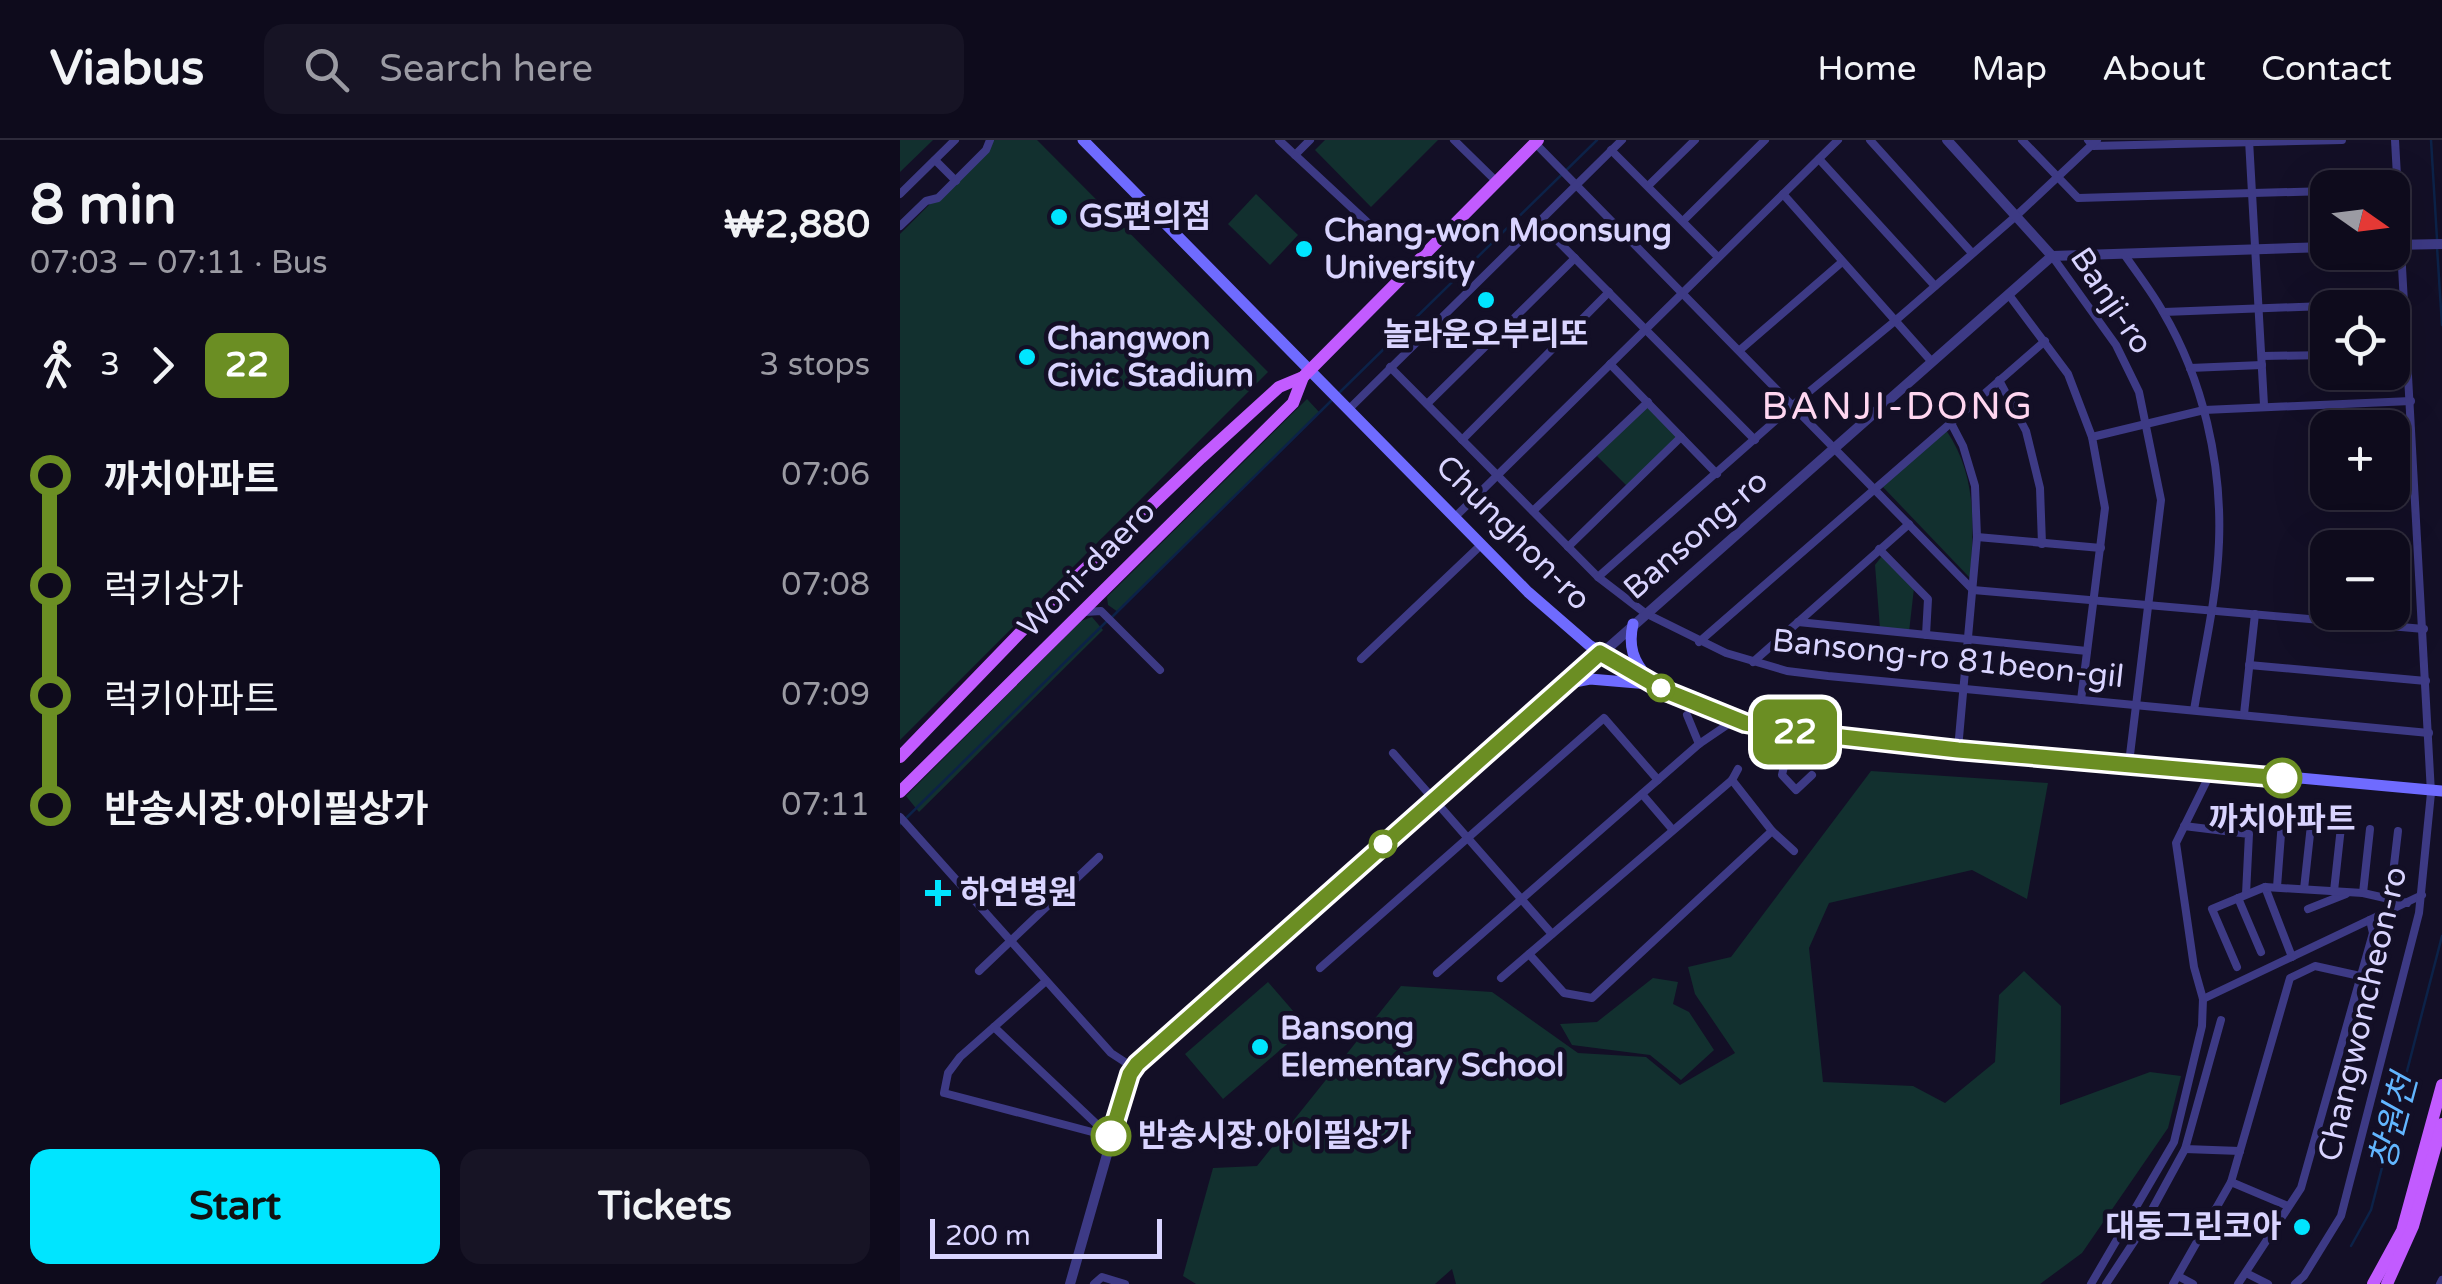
<!DOCTYPE html>
<html lang="en">
<head>
<meta charset="utf-8">
<style>
	body { margin:0; font-family:"Varela Round","Noto Sans KR",sans-serif; background:#171425; color:#f1f3f6; height:100vh; display:flex; flex-direction:column; font-size:38px; white-space:nowrap }
	* { box-sizing:border-box; margin:0 }
	p { font-size:32px; color:#9b9ba3 }
	.icon { flex:none; width:55px; height:55px; fill:none; stroke:currentColor; stroke-width:2; stroke-linecap:round; stroke-linejoin:round }
	.map { position:relative; flex:1; overflow:hidden }
	.drawer { display:flex; flex-direction:column; background:#0e0b1c; width:900px }
	.drawer>* { flex:none }
	.badge { padding:0 20px; border-radius:15px; font-size:35px; line-height:65px }
	.needle { width:65px; rotate:104deg }
	.fabs { position:absolute; left:1410px; top:30px; display:grid; gap:20px }
	.fabs a { display:grid; place-items:center; width:100px; height:100px; border-radius:20px; background:#0e0b1c; box-shadow:0 10px 40px #0002,0 0 0 2px #2e2b3b; font-size:50px }
	.scale { position:absolute; left:30px; bottom:25px; width:232px; box-sizing:border-box; padding-left:10px; border:5px solid #d9d4ff; border-top:0; font-size:28px; line-height:35px; white-space:nowrap; color:#d9d4ff; -webkit-text-stroke:8px #130f26; paint-order:stroke }
	.map>.badge { position:absolute; translate:-50% -50%; box-shadow:0 0 0 5px #fff }
	.legs { display:flex; align-items:center; gap:15px; height:110px; padding:0 30px; font-size:32px }
	.legs p { margin-inline-start:auto }
	.headline { display:flex; align-items:center; justify-content:space-between; height:170px; padding:0 30px }
	h1 { font-size:55px; font-weight:800; line-height:75px }
	.action { display:flex; gap:20px; margin-top:auto; padding:20px 30px }
	.action a { flex:1; height:115px; border-radius:20px; background:#00e5ff; color:#111; font-size:40px; font-weight:800; line-height:115px; text-align:center }
	.action a+a { background:#171425; color:#f1f3f6 }
	ul { padding:0 30px; list-style:none }
	li { display:flex; align-items:center; gap:35px; height:110px; font-size:38px }
	li i { display:grid; place-items:center; width:15px; height:100%; margin:0 12px; background:currentColor }
	li i::after { content:''; width:25px; height:25px; margin:-12px; border:8px solid; border-radius:50%; background:#0e0b1c }
	li p { margin-inline-start:auto }
	li:first-child i { background:linear-gradient(#0000 50%,currentColor 0) }
	li:last-child i { background:linear-gradient(currentColor 50%,#0000 0) }
	header { display:flex; align-items:center; gap:60px; box-sizing:border-box; height:140px; padding:0 50px; background:#0e0b1c; border-bottom:2px solid #2e2b3b }
	header strong { font-size:48px }
	nav { display:flex; gap:55px; margin-inline-start:auto; font-size:35px }
	.search { width:700px; height:90px; background:#171425; display:flex; align-items:center; gap:25px; box-sizing:border-box; padding:0 35px; border-radius:20px; color:#9b9ba3; font-size:38px }
	main { display:flex; flex:1; min-height:0 }
	.map>svg:first-child { display:block }
	.green { fill:#12302f }
	.lines { fill:none; stroke-linecap:round; stroke-linejoin:round }
	.stream { stroke:#0c2248; stroke-width:2.5 }
	.minor { stroke:#3d3a85; stroke-width:8 }
	.tertiary { stroke:#3d3a85; stroke-width:10 }
	.secondary { stroke:#6f6bff; stroke-width:11 }
	.primary { stroke:#c25bff; stroke-width:12 }
	.line-1-casing { stroke:#fff; stroke-width:22 }
	.line-1 { stroke:#6b8e23; stroke-width:15 }
	.poi-dot { fill:#00e5ff; stroke:#130f26; stroke-width:4 }
	.stop-1-dot { fill:#fff; stroke:#6b8e23; stroke-width:5 }
	.labels { text-anchor:middle; dominant-baseline:central; stroke-width:9; stroke-linejoin:round; paint-order:stroke }
	.poi-label { font-size:32px; font-weight:bold; fill:#d9d4ff; stroke:#130f26; text-anchor:start }
	.street-label { font-size:32px; fill:#d9d4ff; stroke:#130f26 }
	.stop-label { font-size:32px; font-weight:bold; fill:#d9d4ff; stroke:#130f26 }
	.water-label { font-size:35px; font-style:italic; fill:#62b6ff; stroke:#130f26 }
	.quarter-label { font-size:38px; letter-spacing:2.5px; fill:#ffd6f0; stroke:#130f26 }
</style>
</head>
<body>
<header>
<strong>Viabus</strong>
<div class="search"><svg class="icon" aria-label="search" viewBox="0 0 24 24"><circle cx="10" cy="10" r="6"/><path d="M15 15l6 6"/></svg>Search here</div>
<nav><a>Home</a><a>Map</a><a>About</a><a>Contact</a></nav>
</header>
<main>
<section class="drawer">
<div class="headline"><div><h1>8 min</h1><p>07:03 – 07:11 · Bus</p></div><b>₩2,880</b></div>
<div class="legs"><svg class="icon" aria-label="walk" viewBox="0 0 24 24"><circle cx="13" cy="4" r="2"/><path d="M13 8l-2 6 4 7M11 14l-3 7M7 12l3-4h3l4 4"/></svg>3<svg class="icon" aria-label="forward" viewBox="0 0 24 24"><path d="M9 5l7 7-7 7"/></svg><b class="badge" style="background:#6b8e23;color:#fff">22</b><p>3 stops</p></div>
<ul>
<li><i style="color:#6b8e23"></i><b>까치아파트</b><p>07:06</p></li>
<li><i style="color:#6b8e23"></i><span>럭키상가</span><p>07:08</p></li>
<li><i style="color:#6b8e23"></i><span>럭키아파트</span><p>07:09</p></li>
<li><i style="color:#6b8e23"></i><b>반송시장.아이필상가</b><p>07:11</p></li>
</ul>
<div class="action"><a>Start</a><a>Tickets</a></div>
</section>
<div class="map">
<svg width="1542" height="1144" viewBox="0 0 1542 1144">
	<rect width="100%" height="100%" fill="#130f26"/>
	<g class="green">
		<polygon points="0,0 33,0 0,32"/>
		<polygon points="94,0 137,0 368,232 0,600 0,94"/>
		<polygon points="425,0 538,0 471,67 415,10"/>
		<polygon points="356,54 398,95 370,125 328,84"/>
		<polygon points="407,259 420,273 218,472 208,465 207,457"/>
		<polygon points="747,265 778,297 728,347 697,316"/>
		<path d="M1046,290c31,45 28,95 24,148l-88,-92z"/>
		<polygon points="982,416 1014,448 1009,492 980,489 975,425"/>
		<polygon points="192,477 203,490 19,672 6,656 181,481"/>
		<polygon points="971,631 1148,643 1127,759 1072,730 929,763 909,808 923,942 1013,946 1045,963 1095,922 1099,855 1124,831 1161,866 1160,965 1250,932 1281,936 1268,988 1182,1113 1140,1144 556,1144 552,1129 535,1144 296,1144 283,1136 313,1028 357,1026 501,846 592,852 678,913 746,917 780,945 835,913 795,854 788,827 831,817"/>
		<polygon points="753,838 778,842 773,864 789,872 814,910 781,940 750,915 672,905 660,884 697,882"/>
		<polygon points="368,842 407,887 323,959 285,914"/>
	</g>
	<g class="lines">
		<g class="stream">
			<polyline points="1531,0 1537,99"/>
			<polyline points="1537,107 1542,185"/>
			<polyline points="440,252 697,0"/>
			<polyline points="212,477 431,261"/>
			<polyline points="0,684 206,482"/>
			<polyline points="1451,1106 1471,1070 1542,796"/>
		</g>
		<g class="minor">
			<polyline points="379,0 395,15 410,0"/>
			<polyline points="554,0 597,42"/>
			<polyline points="970,0 1072,113"/>
			<polyline points="1122,0 1178,58 1428,51"/>
			<polyline points="1188,0 1193,6 1442,0"/>
			<polyline points="1349,0 1364,265"/>
			<polyline points="635,3 1073,450 1524,489"/>
			<polyline points="711,10 818,117"/>
			<polyline points="395,15 481,95"/>
			<polyline points="919,19 1035,146"/>
			<polyline points="35,20 56,41"/>
			<polyline points="748,46 795,0"/>
			<polyline points="0,54 55,0"/>
			<polyline points="883,54 1032,222"/>
			<polyline points="783,81 865,0"/>
			<polyline points="640,83 855,300"/>
			<polyline points="0,86 26,61 38,58 86,10 90,0"/>
			<path d="M1224,114c13,19 28,38 39,58 40,68 59,151 56,230 -2,56 -16,113 -25,168"/>
			<polyline points="1152,116 1216,205 1239,252 1261,360 1229,623"/>
			<polyline points="1109,155 1168,234 1192,297 1205,368 1181,560"/>
			<polyline points="1264,172 1505,163"/>
			<polyline points="840,210 942,122"/>
			<polyline points="1492,213 1508,212"/>
			<polyline points="1362,216 1428,215"/>
			<polyline points="710,224 817,334"/>
			<polyline points="490,227 698,437 745,473 826,513 887,531 928,536 1529,593"/>
			<polyline points="1290,228 1362,225"/>
			<polyline points="1099,240 1126,291 1140,348 1142,404"/>
			<polyline points="527,264 675,118"/>
			<polyline points="449,269 722,0"/>
			<polyline points="1050,281 1063,306 1075,346 1077,397 1058,609"/>
			<polyline points="1192,297 1304,270 1511,261"/>
			<polyline points="562,300 709,152"/>
			<polyline points="633,371 748,262"/>
			<polyline points="556,376 938,0"/>
			<polyline points="1077,397 1201,408"/>
			<polyline points="668,407 781,297"/>
			<polyline points="979,409 1028,459 1026,495"/>
			<polyline points="698,437 893,265 995,181 1116,76 1197,0"/>
			<polyline points="185,472 201,471 260,530"/>
			<polyline points="898,482 1187,511"/>
			<polyline points="799,502 1145,201"/>
			<polyline points="461,519 582,404"/>
			<polyline points="853,522 1009,384"/>
			<polyline points="1349,525 1526,541"/>
			<polyline points="1344,574 1355,474"/>
			<polyline points="787,575 799,604"/>
			<polyline points="892,591 882,635 896,650 912,635"/>
			<polyline points="493,613 652,794"/>
			<polyline points="832,640 872,691"/>
			<polyline points="742,654 772,689"/>
			<polyline points="0,677 211,913 234,928"/>
			<polyline points="1284,686 1349,694 1346,754"/>
			<polyline points="1365,747 1392,817"/>
			<polyline points="1377,747 1382,681"/>
			<polyline points="1404,749 1411,685"/>
			<polyline points="1434,751 1441,687"/>
			<polyline points="1463,753 1470,689"/>
			<polyline points="1338,758 1361,812"/>
			<polyline points="1490,759 1498,691"/>
			<polyline points="1408,769 1446,754"/>
			<polyline points="629,814 664,853 692,858 872,691 894,711"/>
			<polyline points="1337,827 1312,769 1365,747 1463,753 1507,763"/>
			<polyline points="420,828 704,578 758,640"/>
			<polyline points="79,831 199,717"/>
			<polyline points="537,833 799,604 827,585"/>
			<polyline points="601,838 832,640 838,629"/>
			<polyline points="146,841 60,917 48,933 44,953 211,997"/>
			<polyline points="1303,859 1522,755"/>
			<polyline points="1321,880 1285,1009 1340,1011"/>
			<polyline points="94,887 207,994"/>
			<polyline points="1331,1042 1388,1066"/>
			<polyline points="1346,1133 1368,1144"/>
			<polyline points="1278,1136 1293,1144"/>
			<polyline points="194,1144 202,1137 225,1144"/>
			<polyline points="1191,1144 1274,1002 1302,886 1303,859 1294,827 1276,703 1311,632"/>
			<polyline points="1206,1144 1237,1097 1285,1009"/>
			<polyline points="1273,1144 1331,1042 1390,838 1415,826 1460,836"/>
			<polyline points="1338,1144 1401,1048 1473,793 1470,780"/>
			<polyline points="1395,1144 1404,1136 1441,1076 1519,773 1531,653 1495,0"/>
			<polyline points="1540,1144 1542,1140"/>
		</g>
		<g class="tertiary">
			<polyline points="1047,0 1152,116"/>
			<polyline points="1492,105 1542,104"/>
			<polyline points="170,1144 230,934 237,924 1152,116 1428,107"/>
		</g>
		<g class="secondary">
			<polyline points="183,0 628,452 689,505 766,551 845,583 906,593 1542,651"/>
			<path d="M733,484c-5,22 0,37 15,54"/>
			<polyline points="664,544 690,539 749,544"/>
		</g>
		<g class="primary">
			<polyline points="0,617 144,468 301,318 379,247 403,237 410,230 638,0"/>
			<polyline points="0,652 393,263 403,237"/>
			<polyline points="1473,1144 1502,1091 1542,945"/>
			<polyline points="1487,1144 1513,1086 1542,984"/>
		</g>
	</g>
	<g class="lines">
		<defs>
			<polyline id="line-1" points="211,996 230,934 237,924 700,513 766,551 845,583 906,593 1058,610 1382,638"/>
		</defs>
		<use href="#line-1" class="line-1-casing"/>
		<use href="#line-1" class="line-1"/>
	</g>
	<g class="poi-dot">
		<circle cx="159" cy="77" r="10"/>
		<circle cx="404" cy="109" r="10"/>
		<circle cx="586" cy="160" r="10"/>
		<circle cx="127" cy="217" r="10"/>
		<path d="M33 738h10v10h10v10h-10v10h-10v-10h-10v-10h10z"/>
		<circle cx="360" cy="907" r="10"/>
		<circle cx="1402" cy="1087" r="10"/>
	</g>
	<g class="stop-1-dot">
		<circle cx="761" cy="548" r="12"/>
		<circle cx="1382" cy="638" r="18"/>
		<circle cx="483" cy="704" r="12"/>
		<circle cx="211" cy="996" r="18"/>
	</g>
	<g class="labels">
		<g class="poi-label">
			<text x="179" y="77">GS편의점</text>
			<text x="424" y="91">Chang-won Moonsung<tspan x="424" dy="37">University</tspan></text>
			<text x="586" y="195" text-anchor="middle">놀라운오부리또</text>
			<text x="147" y="199">Changwon<tspan x="147" dy="37">Civic Stadium</tspan></text>
			<text x="60" y="753">하연병원</text>
			<text x="380" y="889">Bansong<tspan x="380" dy="37">Elementary School</tspan></text>
			<text x="1382" y="1087" text-anchor="end">대동그린코아</text>
		</g>
		<g class="street-label">
			<text transform="translate(1211 161) rotate(56)">Banji-ro</text>
			<text transform="translate(613 393) rotate(45)">Chunghon-ro</text>
			<text transform="translate(796 395) rotate(-41)">Bansong-ro</text>
			<text transform="translate(187 429) rotate(-45)">Woni-daero</text>
			<text transform="translate(1048 519) rotate(6)">Bansong-ro 81beon-gil</text>
			<text transform="translate(1463 874) rotate(-77)">Changwoncheon-ro</text>
		</g>
		<g class="stop-label">
			<text x="1382" y="680">까치아파트</text>
			<text x="238" y="996" text-anchor="start">반송시장.아이필상가</text>
		</g>
		<g class="water-label">
			<text transform="translate(1494 982) rotate(-75)">창원천</text>
		</g>
		<g class="quarter-label">
			<text x="998" y="267">BANJI-DONG</text>
		</g>
	</g>
</svg>
<div class="fabs">
<a><svg class="needle" viewBox="-14 -14 28 28"><path d="M0-13l5 13h-10z" fill="#e53935"/><path d="M0 13l5-13h-10z" fill="#9b9ba3"/></svg></a>
<a><svg class="icon" aria-label="locate" viewBox="0 0 24 24"><circle cx="12" cy="12" r="6"/><path d="M12 2v4M12 18v4M2 12h4M18 12h4"/></svg></a>
<a>+</a>
<a>−</a>
</div>
<div class="scale">200 m</div>
<b class="badge" style="left:895px;top:592px;background:#6b8e23;color:#fff">22</b>
</div>
</main>
</body>
</html>
